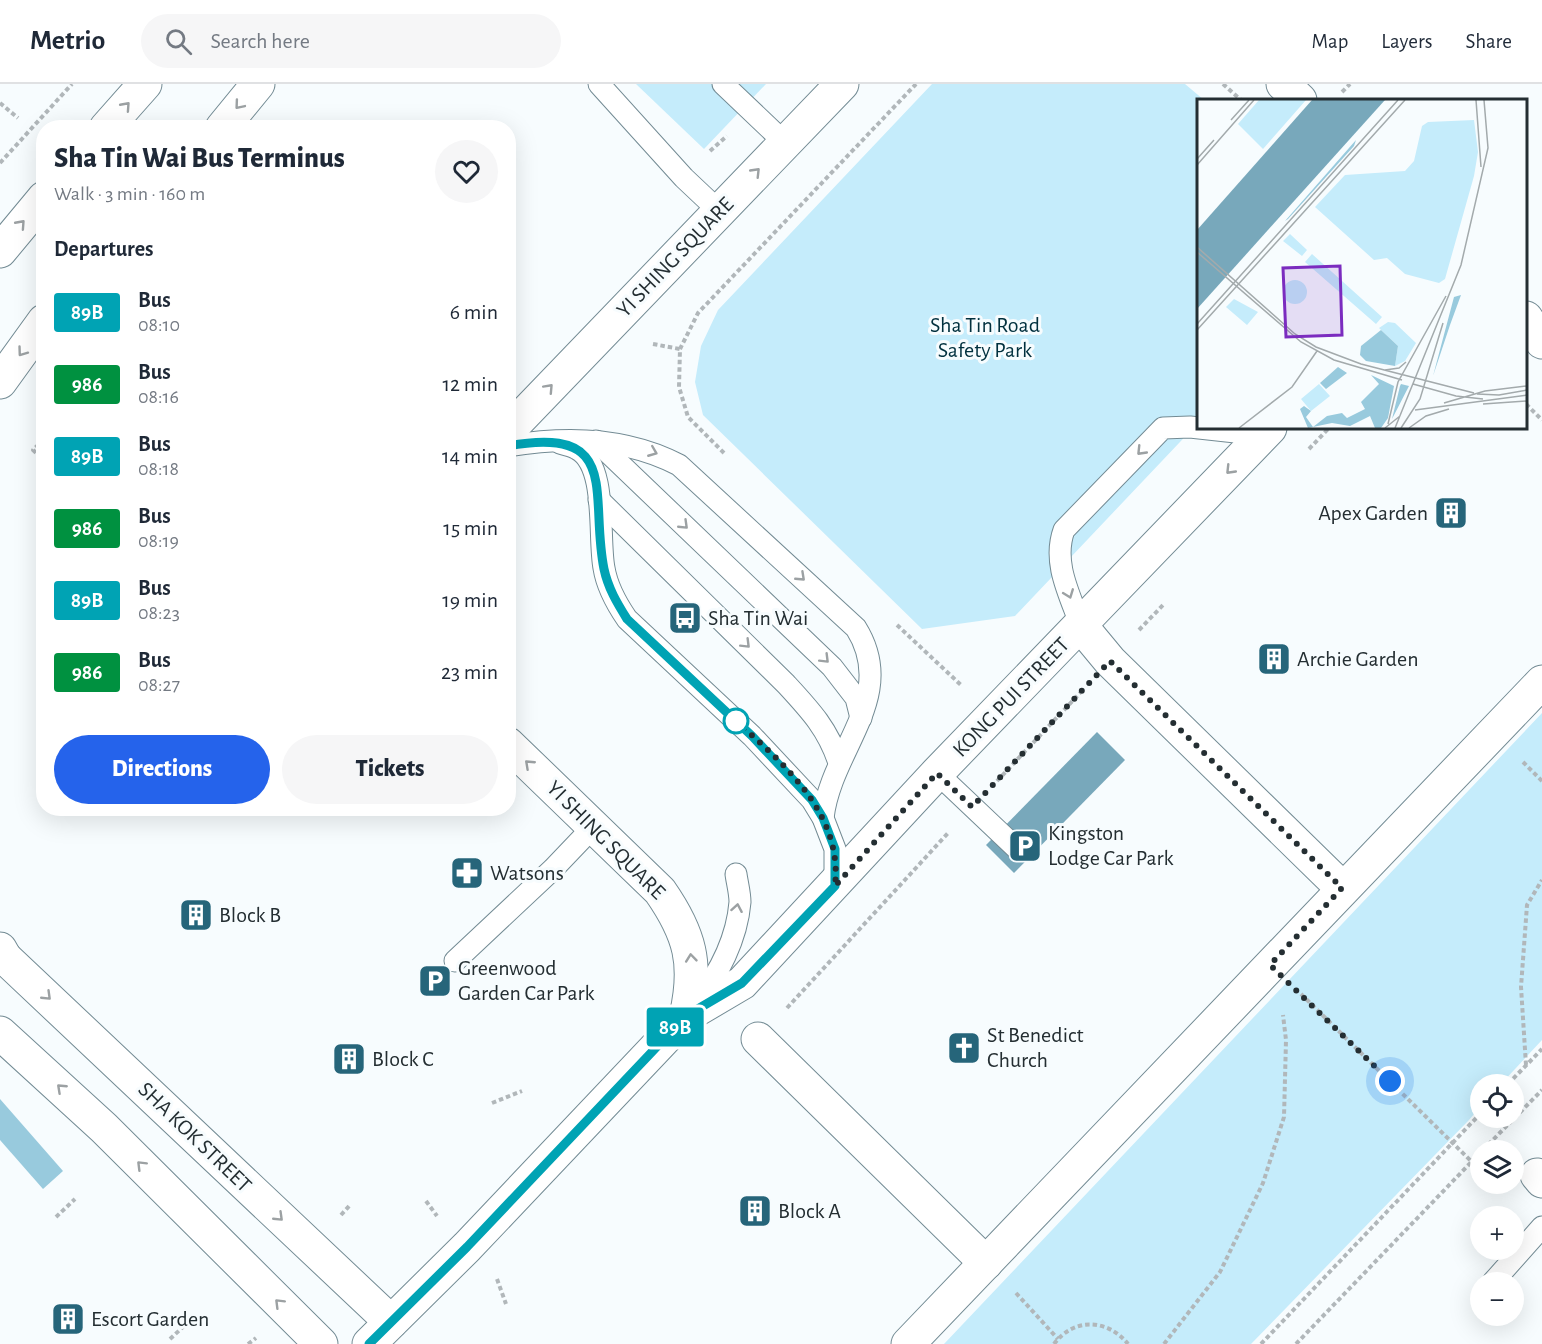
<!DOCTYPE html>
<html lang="en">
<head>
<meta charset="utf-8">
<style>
	body { margin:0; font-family:"Alegreya Sans",sans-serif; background:#f6f6f7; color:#1f2937; height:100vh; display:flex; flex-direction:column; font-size:22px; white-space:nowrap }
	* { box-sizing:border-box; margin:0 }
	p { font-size:20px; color:#747a83 }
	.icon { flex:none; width:33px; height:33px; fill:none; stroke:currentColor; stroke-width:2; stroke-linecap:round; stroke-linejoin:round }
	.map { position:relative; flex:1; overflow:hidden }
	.details { position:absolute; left:36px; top:36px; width:480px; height:696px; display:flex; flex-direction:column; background:#fff; border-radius:24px; box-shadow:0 6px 24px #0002 }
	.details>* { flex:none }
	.badge { padding:0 12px; border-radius:4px; font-size:21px; line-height:39px }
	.buttons { position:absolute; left:1470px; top:990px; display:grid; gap:12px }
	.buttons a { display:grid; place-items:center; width:54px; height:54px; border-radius:50%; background:#fff; box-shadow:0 6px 24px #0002; font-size:30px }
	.you { position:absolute; width:30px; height:30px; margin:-15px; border:4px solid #fff; border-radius:50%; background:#1a73e8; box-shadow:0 0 0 9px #1a73e833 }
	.map>.badge { position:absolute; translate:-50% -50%; box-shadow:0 0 0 3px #fff }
	h2 { padding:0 18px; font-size:22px; line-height:54px }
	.round { display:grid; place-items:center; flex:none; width:63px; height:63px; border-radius:32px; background:#f6f6f7 }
	.head { display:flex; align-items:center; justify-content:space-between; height:102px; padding:0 18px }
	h1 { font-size:28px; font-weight:800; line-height:45px }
	.primary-button { display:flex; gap:12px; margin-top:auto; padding:12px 18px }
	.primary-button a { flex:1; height:69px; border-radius:36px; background:#2563eb; color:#fff; font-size:24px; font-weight:800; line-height:69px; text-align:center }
	.primary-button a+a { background:#f6f6f7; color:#1f2937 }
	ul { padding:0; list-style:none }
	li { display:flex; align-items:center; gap:18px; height:72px; padding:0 18px }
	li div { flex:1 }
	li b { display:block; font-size:22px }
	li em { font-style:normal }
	li .badge { min-width:66px; font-weight:700; text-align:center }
	header { display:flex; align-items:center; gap:36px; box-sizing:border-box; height:84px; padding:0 30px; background:#fff; border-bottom:2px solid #e0e1e3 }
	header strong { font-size:28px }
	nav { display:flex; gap:33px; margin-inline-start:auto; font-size:21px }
	.search { width:420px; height:54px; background:#f6f6f7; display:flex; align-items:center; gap:15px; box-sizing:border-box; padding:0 21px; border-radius:33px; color:#747a83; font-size:22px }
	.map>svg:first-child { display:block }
	.green { fill:#c5ecfb }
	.forest { fill:#98cadd }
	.water { fill:#78a8bb }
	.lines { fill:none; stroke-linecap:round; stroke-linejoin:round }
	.lane-casing { stroke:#738b94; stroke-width:23 }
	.street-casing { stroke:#738b94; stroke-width:35 }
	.secondary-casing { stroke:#738b94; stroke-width:35 }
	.primary-casing { stroke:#738b94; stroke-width:35 }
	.path { stroke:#b1b7ba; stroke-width:4; stroke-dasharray:4.5 3; stroke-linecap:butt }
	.lane { stroke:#fff; stroke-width:21 }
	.street { stroke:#fff; stroke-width:33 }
	.secondary { stroke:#fff; stroke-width:33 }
	.primary { stroke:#fff; stroke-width:33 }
	.oneway { stroke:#9ca1a3 }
	.line-casing { stroke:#fff; stroke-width:14 }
	.line { stroke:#00a3b4; stroke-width:9 }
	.walk { stroke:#242e32; stroke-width:6; stroke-dasharray:0 10.8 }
	.stop-dot { fill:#fff; stroke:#00a3b4; stroke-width:3 }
	.labels { text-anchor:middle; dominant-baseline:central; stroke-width:6; stroke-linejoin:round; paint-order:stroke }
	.street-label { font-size:22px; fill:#242e32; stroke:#f7fcfe }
	.park-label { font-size:22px; fill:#01303e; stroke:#f7fcfe }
	.poi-label { font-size:22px; fill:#242e32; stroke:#f7fcfe; text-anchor:start }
	.inset-road { fill:none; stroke:#a3aaac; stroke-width:1.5 }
	.view { fill:#7b2cbf; fill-opacity:0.15; stroke:#7b2cbf; stroke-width:3 }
	.inset-edge { fill:none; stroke:#242e32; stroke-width:3 }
</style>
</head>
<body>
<header>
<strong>Metrio</strong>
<div class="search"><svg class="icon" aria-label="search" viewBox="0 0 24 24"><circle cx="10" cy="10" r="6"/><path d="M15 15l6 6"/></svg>Search here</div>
<nav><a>Map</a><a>Layers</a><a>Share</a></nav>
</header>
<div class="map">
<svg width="1542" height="1260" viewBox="0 0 1542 1260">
	<rect width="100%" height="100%" fill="#f7fcfe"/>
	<g class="green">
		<polygon points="636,0 766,0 704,65"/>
		<polygon points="932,0 1185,0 1204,16 1198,16 1198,339 1015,532 922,545 703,331 695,298 701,262 718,226"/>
		<polygon points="1542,629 1542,956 1501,1000 1480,1000 1480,1023 1469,1036 1251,1260 944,1260"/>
	</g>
	<polygon class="forest" points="0,1015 63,1087 43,1105 0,1056"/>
	<polygon class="water" points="1097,648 1125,676 1014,789 986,761"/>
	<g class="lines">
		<defs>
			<g id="lane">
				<polyline points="599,0 684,94 719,127"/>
				<polyline points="723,0 784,58"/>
				<polyline points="596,357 832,583 856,614 861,634"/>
				<path d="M560,359c5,2 12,3 17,6 31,16 21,89 27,119 3,19 12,35 23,51l125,117 60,64 11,18 12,31v36"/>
				<path d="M508,362c59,-10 118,-9 171,19l177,163c43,69 -25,120 -33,190"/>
				<path d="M599,416l187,184c24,26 42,45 53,79"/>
				<path d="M1081,542c-11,-31 -29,-63 -17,-96l99,-102 27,-1 73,8"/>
				<polyline points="937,689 1015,763"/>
				<polyline points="455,877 553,785 594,742"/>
				<path d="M696,919c22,-28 41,-64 44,-101 0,-9 -3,-20 -4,-28"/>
				<polyline points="1493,1198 1542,1143"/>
			</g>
			<g id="street">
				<polyline points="1283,0 1300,16"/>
				<polyline points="1526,234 1542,258"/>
				<polyline points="508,347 842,0"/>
				<polyline points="1081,542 1110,577 1342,804"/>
				<path d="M508,660l152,147c30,43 38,73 26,125"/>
				<polyline points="758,955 986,1179"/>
				<polyline points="1537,1091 1542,1097"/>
				<polyline points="369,1260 467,1163 686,932 742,899 937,689 1270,344"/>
				<polyline points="908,1260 1542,598"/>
			</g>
			<g id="secondary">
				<polyline points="0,869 391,1238"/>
				<polyline points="0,949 104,1044 321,1260"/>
			</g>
			<g id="primary">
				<polyline points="106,44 145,0"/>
				<polyline points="222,44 258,0"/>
				<polyline points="0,167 44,114"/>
				<polyline points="0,298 44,237"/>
				<polyline points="0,865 4,872"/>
			</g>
		</defs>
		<use href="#lane" class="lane-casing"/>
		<use href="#street" class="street-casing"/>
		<use href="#secondary" class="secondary-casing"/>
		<use href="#primary" class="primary-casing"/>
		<g class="path">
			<polyline points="1223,0 1241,16"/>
			<polyline points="1342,8 1350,0"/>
			<polyline points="0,19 18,34"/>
			<polyline points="710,67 727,52"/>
			<polyline points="0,79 72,0"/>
			<polyline points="653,260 680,265"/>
			<polyline points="1526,320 1542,336"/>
			<polyline points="44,355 33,366 44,376"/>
			<polyline points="1309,365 1329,344"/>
			<polyline points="724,369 688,333 679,303 680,265 698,229 916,0"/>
			<polyline points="897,541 962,602"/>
			<polyline points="1139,546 1163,521"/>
			<polyline points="1523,678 1542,697"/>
			<polyline points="997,697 1080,609"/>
			<polyline points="1301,910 1472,1078 1480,1080"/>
			<polyline points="787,924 949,748"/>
			<polyline points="1526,981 1521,903 1527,821 1542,796"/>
			<polyline points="1508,1000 1542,965"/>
			<polyline points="492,1019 522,1007"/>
			<polyline points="1483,1066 1542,1006"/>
			<polyline points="426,1117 437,1132"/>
			<polyline points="341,1131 351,1120"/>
			<polyline points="56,1133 75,1115"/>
			<polyline points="497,1195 506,1220"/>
			<polyline points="1016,1209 1058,1255"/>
			<polyline points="170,1255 197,1230"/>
			<polyline points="248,1260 256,1254"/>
			<path d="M1054,1260c20,-27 54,-25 74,0"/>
			<polyline points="1164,1260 1220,1188 1263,1099 1284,1033 1286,956 1283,931"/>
			<polyline points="1261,1260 1480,1030"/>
			<polyline points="1296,1260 1480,1069"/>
		</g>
		<use href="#lane" class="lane"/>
		<use href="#street" class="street"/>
		<use href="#secondary" class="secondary"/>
		<use href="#primary" class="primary"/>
	</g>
	<defs><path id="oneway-chevron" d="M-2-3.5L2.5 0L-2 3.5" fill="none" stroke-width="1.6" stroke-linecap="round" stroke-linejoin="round" transform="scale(1.5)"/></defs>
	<g class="oneway">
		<use href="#oneway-chevron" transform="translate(239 21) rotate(130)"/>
		<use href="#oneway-chevron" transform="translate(126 22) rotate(-48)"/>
		<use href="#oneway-chevron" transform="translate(756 88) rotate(-46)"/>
		<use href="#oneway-chevron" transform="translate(21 140) rotate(-48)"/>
		<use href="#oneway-chevron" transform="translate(22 268) rotate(126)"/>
		<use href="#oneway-chevron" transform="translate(549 304) rotate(-47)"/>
		<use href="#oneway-chevron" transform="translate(1141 367) rotate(134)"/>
		<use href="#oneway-chevron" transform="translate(653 368) rotate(22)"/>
		<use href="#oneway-chevron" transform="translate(1230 386) rotate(134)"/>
		<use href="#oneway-chevron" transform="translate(684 441) rotate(44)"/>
		<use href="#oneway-chevron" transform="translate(801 493) rotate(43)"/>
		<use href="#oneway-chevron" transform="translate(1069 510) rotate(69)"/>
		<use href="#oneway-chevron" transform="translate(746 560) rotate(45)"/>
		<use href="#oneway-chevron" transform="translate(825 575) rotate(45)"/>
		<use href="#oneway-chevron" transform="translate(529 680) rotate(-137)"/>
		<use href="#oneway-chevron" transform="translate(737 824) rotate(-80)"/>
		<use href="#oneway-chevron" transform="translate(691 874) rotate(-96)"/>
		<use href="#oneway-chevron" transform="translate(47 912) rotate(44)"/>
		<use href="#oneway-chevron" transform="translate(61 1004) rotate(-137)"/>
		<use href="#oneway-chevron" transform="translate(141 1081) rotate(-135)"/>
		<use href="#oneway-chevron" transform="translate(279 1133) rotate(44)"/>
		<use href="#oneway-chevron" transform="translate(279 1219) rotate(-135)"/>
	</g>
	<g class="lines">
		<defs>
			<path id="line" d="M369,1260l98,-97 219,-231 56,-33 93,-97v-37l-12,-31 -11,-18 -60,-64 -125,-117c-10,-16 -19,-31 -23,-50 -15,-74 19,-144 -96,-123"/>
		</defs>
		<use href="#line" class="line-casing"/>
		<use href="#line" class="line"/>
		<path class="walk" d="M736,637c49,44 107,93 99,165l102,-113 35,34 138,-146 232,227 -72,77 120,116"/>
	</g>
	<defs>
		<symbol id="building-square" viewBox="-11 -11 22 22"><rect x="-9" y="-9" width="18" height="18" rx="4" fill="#26657a" stroke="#f7fcfe"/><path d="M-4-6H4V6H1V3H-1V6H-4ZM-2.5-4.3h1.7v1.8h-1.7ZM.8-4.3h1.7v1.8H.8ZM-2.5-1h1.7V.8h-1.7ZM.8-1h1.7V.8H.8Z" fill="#fff"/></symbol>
		<symbol id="bus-square" viewBox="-11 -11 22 22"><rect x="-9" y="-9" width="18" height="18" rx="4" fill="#26657a" stroke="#f7fcfe"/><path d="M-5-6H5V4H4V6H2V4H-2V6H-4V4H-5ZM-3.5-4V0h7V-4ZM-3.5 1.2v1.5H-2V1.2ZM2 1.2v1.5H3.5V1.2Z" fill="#fff"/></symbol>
		<symbol id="parking-square" viewBox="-11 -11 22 22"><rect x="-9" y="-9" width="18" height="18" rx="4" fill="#26657a" stroke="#f7fcfe"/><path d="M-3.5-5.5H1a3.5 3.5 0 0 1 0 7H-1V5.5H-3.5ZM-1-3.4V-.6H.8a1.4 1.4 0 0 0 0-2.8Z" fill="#fff"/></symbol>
		<symbol id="pharmacy-square" viewBox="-11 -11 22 22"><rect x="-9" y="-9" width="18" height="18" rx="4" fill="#26657a" stroke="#f7fcfe"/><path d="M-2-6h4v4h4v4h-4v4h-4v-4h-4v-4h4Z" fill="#fff"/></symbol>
		<symbol id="church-square" viewBox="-11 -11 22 22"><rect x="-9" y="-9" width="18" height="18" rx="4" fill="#26657a" stroke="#f7fcfe"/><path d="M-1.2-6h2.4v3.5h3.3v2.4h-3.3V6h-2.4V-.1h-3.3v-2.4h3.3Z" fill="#fff"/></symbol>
	</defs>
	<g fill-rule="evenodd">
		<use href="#building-square" x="1432" y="410" width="38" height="38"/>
		<use href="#bus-square" x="666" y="515" width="38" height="38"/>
		<use href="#building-square" x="1255" y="556" width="38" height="38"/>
		<use href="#parking-square" x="1006" y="743" width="38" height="38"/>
		<use href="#pharmacy-square" x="448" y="770" width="38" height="38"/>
		<use href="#building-square" x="177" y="812" width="38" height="38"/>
		<use href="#parking-square" x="416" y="878" width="38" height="38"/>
		<use href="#church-square" x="945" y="945" width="38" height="38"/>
		<use href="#building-square" x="330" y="956" width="38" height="38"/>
		<use href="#building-square" x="736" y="1108" width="38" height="38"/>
		<use href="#building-square" x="49" y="1216" width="38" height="38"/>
	</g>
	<circle class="stop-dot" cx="736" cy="637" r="12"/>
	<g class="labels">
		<g class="street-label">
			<text transform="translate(675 173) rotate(-46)">YI SHING SQUARE</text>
			<text transform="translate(1011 613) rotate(-46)">KONG PUI STREET</text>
			<text transform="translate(606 756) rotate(45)">YI SHING SQUARE</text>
			<text transform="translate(195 1053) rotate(44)">SHA KOK STREET</text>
		</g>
		<g class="park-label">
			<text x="985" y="241">Sha Tin Road<tspan x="985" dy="25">Safety Park</tspan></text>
		</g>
		<g class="poi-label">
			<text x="1428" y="429" text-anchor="end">Apex Garden</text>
			<text x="708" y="534">Sha Tin Wai</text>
			<text x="1297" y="575">Archie Garden</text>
			<text x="1048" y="749">Kingston<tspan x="1048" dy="25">Lodge Car Park</tspan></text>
			<text x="490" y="789">Watsons</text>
			<text x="219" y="831">Block B</text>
			<text x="458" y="884">Greenwood<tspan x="458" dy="25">Garden Car Park</tspan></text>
			<text x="987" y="951">St Benedict<tspan x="987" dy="25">Church</tspan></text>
			<text x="372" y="975">Block C</text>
			<text x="778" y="1127">Block A</text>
			<text x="91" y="1235">Escort Garden</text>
		</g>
	</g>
	<g transform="translate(1197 15)">
		<rect width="330" height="330" fill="#f7fcfe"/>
		<path d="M62,1h47l-43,49 -25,-25zM277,21l4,32 -4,24 -29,103 -6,4 -34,-9 -18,-16 -13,2 -59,-53 30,-32 60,-4 9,-10 8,-35 6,-4zM93,135l17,16 -5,6 -19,-15zM115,155l70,63 -6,7 -71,-62zM86 193a12 12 0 1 1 24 0a12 12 0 1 1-24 0ZM37,200l24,13 -11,13 -21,-18zM191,223l7,1 21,20 -11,18 -10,5 3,-20 -19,-18zM122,285l11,12 -19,15 -10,-12z" fill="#c5ecfb"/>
		<path d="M159,41l-2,6 -66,73 -3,2zM264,196l-11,30 -17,51 21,-79zM184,231l17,16 -3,20 -29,-5 -6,-6 1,-9zM141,268l9,6 -21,16 -6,-6zM174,276l23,11 -6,32 -7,10h-6l-5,-12 -20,10 -18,-3 -24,5 -8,-19 4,-3 7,5 -5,6 7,10 14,-11 15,-3 5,5 18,-9 -4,-7 18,-18zM204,285l8,2 -17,33 8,-33z" fill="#98cadd"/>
		<path d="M115,1h73l-188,209v-79z" fill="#78a8bb"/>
		<path class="inset-road" d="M279,1l5,67M34,21l18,-20M0,60l17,-19M0,66l57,-65M0,148l98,87 21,13 45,17 113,29M0,153l104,90 33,18 68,20M0,225l201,-224M0,231l208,-230M188,271l14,-2 7,-6M216,285l43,12 27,3M280,295l22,1 28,-5M247,304l41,-12 42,-5M286,305l44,-3M218,311l112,-15M191,325l10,-42 48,-86M42,329l53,-41 25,-36M188,329l15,-12M198,329l66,-163 27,-117 -4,-48M204,329l19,-29 23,-76M212,329l17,-12 23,-7"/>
		<path class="view" d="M143,167l2,69 -56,2 -3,-69z"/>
		<rect width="330" height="330" class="inset-edge"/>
	</g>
</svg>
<div class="buttons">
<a><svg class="icon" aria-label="locate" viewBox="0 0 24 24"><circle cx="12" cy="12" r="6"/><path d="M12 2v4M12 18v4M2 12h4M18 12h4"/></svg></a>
<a><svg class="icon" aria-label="layers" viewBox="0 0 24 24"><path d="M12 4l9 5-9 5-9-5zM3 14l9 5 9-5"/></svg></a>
<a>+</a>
<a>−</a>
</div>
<div class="you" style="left:1390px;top:997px"></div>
<b class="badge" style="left:675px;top:943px;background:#00a3b4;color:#fff">89B</b>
<section class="details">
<div class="head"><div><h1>Sha Tin Wai Bus Terminus</h1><p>Walk · 3 min · 160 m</p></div><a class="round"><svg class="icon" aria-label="heart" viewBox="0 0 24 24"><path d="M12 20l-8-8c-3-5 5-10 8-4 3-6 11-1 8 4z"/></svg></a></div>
<h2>Departures</h2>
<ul>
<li><span class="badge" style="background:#00a3b4;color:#fff">89B</span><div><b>Bus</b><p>08:10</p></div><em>6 min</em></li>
<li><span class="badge" style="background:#009140;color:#fff">986</span><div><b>Bus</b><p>08:16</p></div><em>12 min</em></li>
<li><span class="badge" style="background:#00a3b4;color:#fff">89B</span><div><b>Bus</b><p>08:18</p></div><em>14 min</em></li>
<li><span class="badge" style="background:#009140;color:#fff">986</span><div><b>Bus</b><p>08:19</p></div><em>15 min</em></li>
<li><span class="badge" style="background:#00a3b4;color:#fff">89B</span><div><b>Bus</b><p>08:23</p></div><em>19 min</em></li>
<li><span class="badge" style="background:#009140;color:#fff">986</span><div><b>Bus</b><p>08:27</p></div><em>23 min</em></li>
</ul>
<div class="primary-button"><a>Directions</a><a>Tickets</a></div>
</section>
</div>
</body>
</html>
